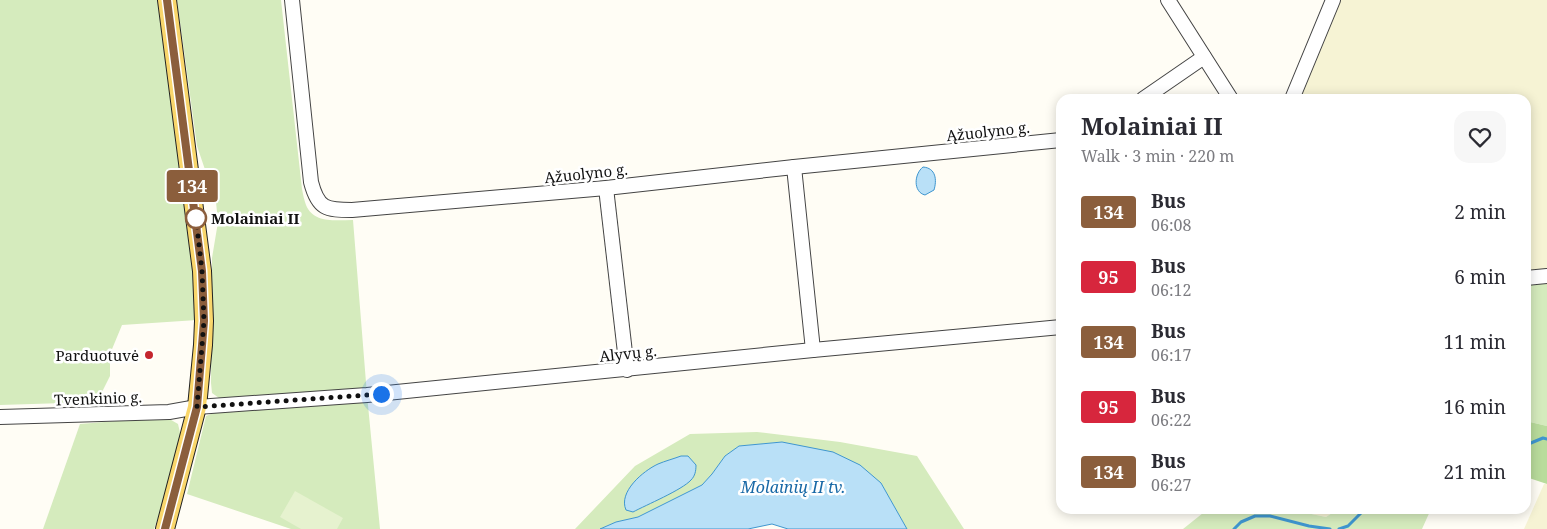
<!DOCTYPE html>
<html lang="en">
<head>
<meta charset="utf-8">
<style>
	body { margin:0; font-family:"Noto Serif",serif; background:#f7f7f7; color:#2b2b33; height:100vh; display:flex; flex-direction:column; font-size:19px; white-space:nowrap }
	* { box-sizing:border-box; margin:0 }
	p { font-size:16px; color:#7c7c81 }
	.icon { flex:none; width:28px; height:28px; fill:none; stroke:currentColor; stroke-width:2; stroke-linecap:round; stroke-linejoin:round }
	.map { position:relative; flex:1; overflow:hidden }
	.details { position:absolute; left:1056px; top:94px; width:475px; height:420px; display:flex; flex-direction:column; background:#fff; border-radius:15px; box-shadow:0 2px 12px #0003 }
	.details>* { flex:none }
	.badge { padding:0 10px; border-radius:4px; font-size:18px; line-height:32px }
	.you { position:absolute; width:25px; height:25px; margin:-12px; border:4px solid #fff; border-radius:50%; background:#1a73e8; box-shadow:0 0 0 8px #1a73e833 }
	.map>.badge { position:absolute; translate:-50% -50%; box-shadow:0 0 0 2px #fff }
	.round { display:grid; place-items:center; flex:none; width:52px; height:52px; border-radius:15px; background:#f7f7f7 }
	.head { display:flex; align-items:center; justify-content:space-between; height:85px; padding:0 25px }
	h1 { font-size:24px; font-weight:700; line-height:38px }
	ul { padding:0; list-style:none }
	li { display:flex; align-items:center; gap:15px; height:65px; padding:0 25px }
	li div { flex:1 }
	li b { display:block; font-size:19px }
	li em { font-style:normal }
	li .badge { min-width:55px; font-weight:700; text-align:center }
	.map>svg:first-child { display:block }
	.farmland { fill:#f6f3d4 }
	.green { fill:#d5ebbd }
	.forest { fill:#b9dc9c }
	.pitch { fill:#e6f2cf }
	.water { fill:#b9e0f7; stroke:#3f96cf }
	.lines { fill:none; stroke-linecap:round; stroke-linejoin:round }
	.stream { stroke:#3f96cf; stroke-width:3 }
	.minor-casing { stroke:#444; stroke-width:16 }
	.major-casing { stroke:#222; stroke-width:20 }
	.minor { stroke:#fff; stroke-width:14 }
	.major { stroke:#f9d66b; stroke-width:18 }
	.line-casing { stroke:#fff; stroke-width:11 }
	.line { stroke:#8b5e3c; stroke-width:8 }
	.walk { stroke:#111; stroke-width:5; stroke-dasharray:0 9 }
	.stop-dot { fill:#fff; stroke:#8b5e3c; stroke-width:2.5 }
	.poi-dot { fill:#c4262e; stroke:#fff; stroke-width:2 }
	.labels { text-anchor:middle; dominant-baseline:central; stroke-width:5; stroke-linejoin:round; paint-order:stroke }
	.street-label { font-size:15px; fill:#111; stroke:#fff }
	.stop-label { font-size:15px; font-weight:bold; fill:#111; stroke:#fff; text-anchor:start }
	.poi-label { font-size:15px; fill:#111; stroke:#fff; text-anchor:end }
	.water-label { font-size:16px; font-style:italic; fill:#1768a6; stroke:#fff }
</style>
</head>
<body>
<div class="map">
<svg width="1547" height="529" viewBox="0 0 1547 529">
	<rect width="100%" height="100%" fill="#fffdf5"/>
	<g class="farmland">
		<polygon points="1333,0 1547,0 1547,276 1526,278 1526,99 1292,99"/>
		<polygon points="1544,484 1547,484 1547,529 1524,529"/>
		<polygon points="1287,509 1338,509 1326,517"/>
	</g>
	<g class="green">
		<polygon points="0,0 158,0 192,253 197,320 122,325 110,354 110,376 97,402 0,405"/>
		<path d="M177,0h104l21,189c1,5 2,11 4,16 8,19 30,15 47,15l14,175 13,134h-89l-104,-35 19,-78 15,-6 10,-10 -12,-2 -7,-5 -1,-10 1,-125 6,-36 -2,-20 -19,-56z"/>
		<polygon points="1547,276 1547,426 1526,421 1526,278"/>
		<polygon points="166,417 178,424 181,437 171,481 154,529 43,529 80,424"/>
		<polygon points="757,432 840,442 917,456 964,529 907,529 881,483 782,442 739,446 725,456 712,474 702,485 638,517 616,522 600,529 575,529 635,466 690,434"/>
		<polygon points="1208,509 1287,509 1326,517 1338,509 1431,509 1422,529 1183,529"/>
	</g>
	<polygon class="forest" points="1526,421 1547,426 1547,484 1526,477"/>
	<polygon class="pitch" points="295,491 343,518 337,529 301,529 280,517"/>
	<g class="water">
		<path d="M923,167c13,1 14,13 11,23l-9,5c-12,-3 -11,-21 -2,-28z"/>
		<polygon points="782,442 833,452 860,465 881,483 907,529 788,529 772,524 748,529 600,529 616,522 638,517 702,485 712,474 725,456 739,446"/>
		<path d="M681,456h7l8,9c0,6 -1,11 -5,15 -9,10 -45,25 -58,32l-7,-2c-8,-18 17,-39 32,-46 7,-3 15,-5 23,-8z"/>
	</g>
	<g class="lines">
		<g class="stream">
			<polyline points="1526,445 1543,438 1547,439"/>
			<polyline points="1234,529 1241,522 1255,516 1270,516 1309,526 1330,529"/>
			<polyline points="1339,529 1348,526 1365,509"/>
		</g>
		<defs>
			<g id="minor">
				<path d="M292,0l19,182c7,27 15,28 41,28l254,-22 188,-21 267,-27"/>
				<polyline points="1168,0 1231,99"/>
				<polyline points="1143,99 1204,57"/>
				<polyline points="1292,99 1333,0"/>
				<polyline points="794,167 813,350"/>
				<polyline points="606,188 627,370"/>
				<polyline points="1526,278 1547,276"/>
				<polyline points="0,417 169,412 197,407 367,395 813,350 1061,327"/>
			</g>
			<polyline id="major" points="165,529 197,407 203,345 204,321 202,271 167,0"/>
		</defs>
		<use href="#minor" class="minor-casing"/>
		<use href="#major" class="major-casing"/>
		<use href="#minor" class="minor"/>
		<use href="#major" class="major"/>
	</g>
	<g class="lines">
		<defs>
			<polyline id="line" points="165,529 197,407 204,321 202,271 167,0"/>
		</defs>
		<use href="#line" class="line-casing"/>
		<use href="#line" class="line"/>
		<polyline class="walk" points="196,218 202,271 204,321 197,407 381,394"/>
	</g>
	<circle class="stop-dot" cx="196" cy="218" r="10"/>
	<circle class="poi-dot" cx="149" cy="355" r="5"/>
	<g class="labels">
		<g class="street-label">
			<text transform="translate(988 131) rotate(-6)">Ąžuolyno g.</text>
			<text transform="translate(586 173) rotate(-6)">Ąžuolyno g.</text>
			<text transform="translate(628 353) rotate(-6)">Alyvų g.</text>
			<text transform="translate(98 398) rotate(-2)">Tvenkinio g.</text>
		</g>
		<g class="stop-label">
			<text x="211" y="218">Molainiai II</text>
		</g>
		<g class="poi-label">
			<text x="139" y="355">Parduotuvė</text>
		</g>
		<g class="water-label">
			<text x="793" y="487">Molainių II tv.</text>
		</g>
	</g>
</svg>
<div class="you" style="left:381px;top:394px"></div>
<b class="badge" style="left:192px;top:186px;background:#8b5e3c;color:#fff">134</b>
<section class="details">
<div class="head"><div><h1>Molainiai II</h1><p>Walk · 3 min · 220 m</p></div><a class="round"><svg class="icon" aria-label="heart" viewBox="0 0 24 24"><path d="M12 20l-8-8c-3-5 5-10 8-4 3-6 11-1 8 4z"/></svg></a></div>
<ul>
<li><span class="badge" style="background:#8b5e3c;color:#fff">134</span><div><b>Bus</b><p>06:08</p></div><em>2 min</em></li>
<li><span class="badge" style="background:#d7263d;color:#fff">95</span><div><b>Bus</b><p>06:12</p></div><em>6 min</em></li>
<li><span class="badge" style="background:#8b5e3c;color:#fff">134</span><div><b>Bus</b><p>06:17</p></div><em>11 min</em></li>
<li><span class="badge" style="background:#d7263d;color:#fff">95</span><div><b>Bus</b><p>06:22</p></div><em>16 min</em></li>
<li><span class="badge" style="background:#8b5e3c;color:#fff">134</span><div><b>Bus</b><p>06:27</p></div><em>21 min</em></li>
</ul>
</section>
</div>
</body>
</html>
